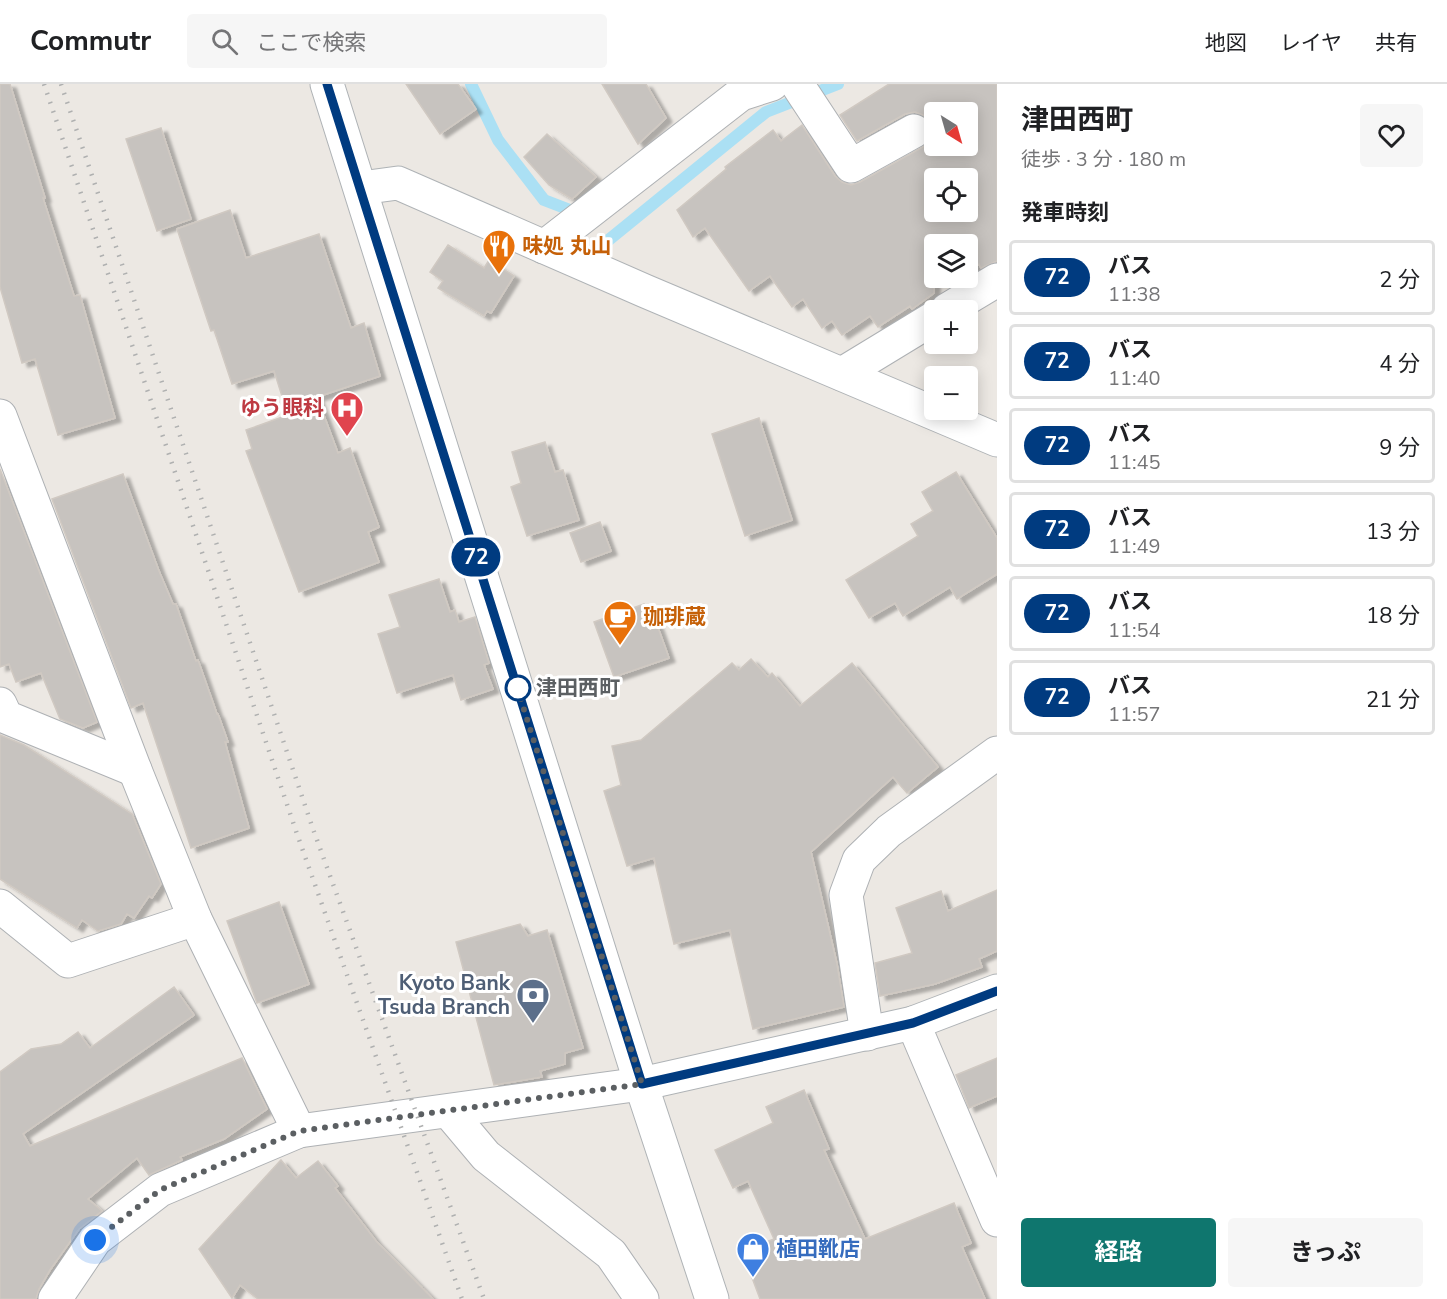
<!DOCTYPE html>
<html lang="ja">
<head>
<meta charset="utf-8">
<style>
	body { margin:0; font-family:"Nunito Sans","Noto Sans JP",sans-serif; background:#f6f6f6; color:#202124; height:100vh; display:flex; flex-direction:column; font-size:22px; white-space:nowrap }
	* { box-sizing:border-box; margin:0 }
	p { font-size:20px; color:#757577 }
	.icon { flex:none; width:33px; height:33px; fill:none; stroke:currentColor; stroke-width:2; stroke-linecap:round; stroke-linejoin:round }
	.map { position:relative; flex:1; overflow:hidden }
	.drawer { display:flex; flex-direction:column; background:#fff; width:450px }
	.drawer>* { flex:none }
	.badge { padding:0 12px; border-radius:20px; font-size:21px; line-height:39px }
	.needle { width:39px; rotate:143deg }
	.fabs { position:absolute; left:924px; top:18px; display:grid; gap:12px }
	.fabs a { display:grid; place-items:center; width:54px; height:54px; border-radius:6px; background:#fff; box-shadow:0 3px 15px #0003; font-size:30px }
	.you { position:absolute; width:30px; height:30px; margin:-15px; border:4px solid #fff; border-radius:50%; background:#1a73e8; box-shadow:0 0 0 9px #1a73e833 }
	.map>.badge { position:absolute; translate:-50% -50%; box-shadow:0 0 0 3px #fff }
	h2 { padding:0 24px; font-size:22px; line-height:54px }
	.round { display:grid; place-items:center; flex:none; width:63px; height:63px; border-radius:6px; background:#f6f6f6 }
	.summary { display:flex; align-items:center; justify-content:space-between; height:102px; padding:0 24px }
	h1 { font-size:28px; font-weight:700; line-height:45px }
	.cta { display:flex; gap:12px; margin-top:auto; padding:12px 24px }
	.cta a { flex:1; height:69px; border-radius:6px; background:#0f766e; color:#fff; font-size:24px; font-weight:700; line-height:69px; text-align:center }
	.cta a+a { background:#f6f6f6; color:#202124 }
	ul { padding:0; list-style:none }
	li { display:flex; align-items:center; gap:18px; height:75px; margin:0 12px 9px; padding:0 12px; border:3px solid #e0e0e0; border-radius:6px }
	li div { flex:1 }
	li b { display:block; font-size:22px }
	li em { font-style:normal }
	li .badge { min-width:66px; font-weight:700; text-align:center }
	header { display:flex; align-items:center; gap:36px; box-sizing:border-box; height:84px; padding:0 30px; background:#fff; border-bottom:2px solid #e0e0e0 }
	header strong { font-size:28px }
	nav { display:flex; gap:33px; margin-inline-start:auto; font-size:21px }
	.search { width:420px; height:54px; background:#f6f6f6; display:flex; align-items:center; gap:15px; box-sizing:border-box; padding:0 21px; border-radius:6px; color:#757577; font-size:22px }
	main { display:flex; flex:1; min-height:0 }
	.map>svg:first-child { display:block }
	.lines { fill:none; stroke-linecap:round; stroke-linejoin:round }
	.stream { stroke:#abe0f4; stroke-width:12 }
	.building { fill:#c7c3bf; stroke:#d0c9c2; stroke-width:1.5; fill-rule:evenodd; filter:url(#shadow) }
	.street-casing { stroke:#aeb1b4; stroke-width:35 }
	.secondary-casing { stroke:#afb3b6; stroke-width:35 }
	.street { stroke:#fff; stroke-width:33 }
	.secondary { stroke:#fff; stroke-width:33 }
	.rail { stroke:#afb0b0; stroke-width:4.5; stroke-dasharray:1.5 8; stroke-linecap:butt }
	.line-casing { stroke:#fff; stroke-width:14 }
	.line { stroke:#003b80; stroke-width:9 }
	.walk { stroke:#5b5f62; stroke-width:6; stroke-dasharray:0 10.8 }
	.stop-dot { fill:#fff; stroke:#003b80; stroke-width:3 }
	.labels { text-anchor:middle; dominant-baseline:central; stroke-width:6; stroke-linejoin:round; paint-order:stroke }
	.food-label { font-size:21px; font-weight:bold; fill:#c56008; stroke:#fff; text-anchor:start }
	.health-label { font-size:21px; font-weight:bold; fill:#be3a42; stroke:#fff; text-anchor:end }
	.stop-label { font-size:21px; font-weight:bold; fill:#5b5f62; stroke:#fff; text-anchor:start }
	.service-label { font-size:21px; font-weight:bold; fill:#4e5e75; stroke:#fff; text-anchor:end }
	.shop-label { font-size:21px; font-weight:bold; fill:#366cbe; stroke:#fff; text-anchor:start }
</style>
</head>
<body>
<header>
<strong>Commutr</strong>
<div class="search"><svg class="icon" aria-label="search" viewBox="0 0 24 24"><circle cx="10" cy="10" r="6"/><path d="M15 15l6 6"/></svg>ここで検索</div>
<nav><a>地図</a><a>レイヤ</a><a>共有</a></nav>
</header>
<main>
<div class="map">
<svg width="997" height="1215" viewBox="0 0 997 1215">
	<defs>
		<filter id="shadow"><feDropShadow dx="6" dy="4" stdDeviation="1.5" flood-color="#0004"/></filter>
	</defs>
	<rect width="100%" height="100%" fill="#ece8e3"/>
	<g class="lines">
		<g class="stream">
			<polyline points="471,0 498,56 544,116 570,126"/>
			<polyline points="600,163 766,28 838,0"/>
		</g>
	</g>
	<g class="building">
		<polygon points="0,0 10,0 45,114 43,114 74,212 80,211 115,334 58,351 35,275 22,279 0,203"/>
		<polygon points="406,0 458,0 476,25 440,50"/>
		<polygon points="602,0 646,0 666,34 638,60"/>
		<path d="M889,0h108v177l-16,7 -2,-4 -11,7v-27h-34v49l-22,16 -2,-3 -32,21 -8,-11 -28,19 -10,-14 -10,7 -19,-29 -11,8 -22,-31 -21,15 -44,-63 -12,9 -16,-27 49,-41 -1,-2 48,-37 8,11 21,-16 33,51 7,6 9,3 9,-3 63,-35 7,-7 3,-9 -3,-10 -7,-6 -8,-3 -10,2 -48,27 -17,-26zM934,28h34v34h-34zM934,94h34v34h-34z"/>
		<polygon points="161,44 191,135 157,147 126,55"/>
		<polygon points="547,50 596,93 572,115 549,101 524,73"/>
		<polygon points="230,126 246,174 319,150 351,244 364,239 380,292 317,313 338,369 350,364 379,443 368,448 379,478 299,508 246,367 252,365 246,346 288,331 274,287 232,300 214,246 211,247 177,145"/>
		<polygon points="448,161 484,184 489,176 514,192 491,229 487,227 484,232 438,204 443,197 430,188"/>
		<polygon points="759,334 792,436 745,452 712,350"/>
		<polygon points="545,358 555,388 563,386 579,436 527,452 511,403 521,399 512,368"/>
		<polygon points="0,385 97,638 83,644 60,635 41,589 16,598 9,580 0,583"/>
		<polygon points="956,388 997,454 997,490 957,515 950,503 903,532 895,519 869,534 846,496 918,452 911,440 933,427 922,408"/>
		<polygon points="123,390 159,487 173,520 176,520 196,577 198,576 217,630 218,630 228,658 225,658 249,744 191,764 143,619 131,624 52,415"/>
		<polygon points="600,438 611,467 581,478 570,449"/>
		<polygon points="439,495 450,528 455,526 459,538 475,533 489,579 484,581 493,605 461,616 453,591 397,609 378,550 400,543 389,511"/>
		<polygon points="644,520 650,536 655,535 669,574 614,593 594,538"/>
		<polygon points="751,575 768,593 772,589 800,622 852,579 938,683 907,709 893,693 811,768 837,880 844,923 753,945 730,846 674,860 654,774 627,782 604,707 621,701 612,662 641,656 732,579 739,586"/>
		<polygon points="0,651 24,661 132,730 161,800 152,814 149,812 134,834 127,830 121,840 98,847 82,836 77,844 0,795"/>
		<polygon points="997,806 997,867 979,875 982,883 935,900 880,912 875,879 912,869 896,824 941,807 948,827"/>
		<polygon points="279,818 309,900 257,919 227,837"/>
		<polygon points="520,840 528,852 547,846 583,964 565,969 565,980 540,987 542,993 494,1001 456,858"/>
		<polygon points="174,903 194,931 23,1050 30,1062 242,974 267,1025 224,1055 180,1073 182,1076 149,1091 137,1074 88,1115 102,1127 79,1145 50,1186 39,1205 36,1215 0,1215 0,988 31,965 61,960 78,948 90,964"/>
		<polygon points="997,974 997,1012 969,1024 956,991"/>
		<polygon points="804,1006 829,1065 824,1066 865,1155 954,1119 971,1159 962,1163 985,1215 760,1215 742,1167 774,1155 748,1097 733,1104 715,1066 773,1039 766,1023"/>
		<polygon points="281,1076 296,1094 318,1077 338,1102 335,1104 376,1157 433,1215 258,1215 240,1201 232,1214 199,1165"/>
	</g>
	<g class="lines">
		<defs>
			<g id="street">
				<polyline points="797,0 851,82 914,47"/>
				<polyline points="544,163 741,10 772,0"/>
				<polyline points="947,226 997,196"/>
				<polyline points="842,290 934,234"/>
				<polyline points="0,332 135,686 195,835 299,1047"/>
				<polyline points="0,620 6,633 135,686"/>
				<polyline points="0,822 68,877 195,835"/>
				<polyline points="913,939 997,1136"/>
				<polyline points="867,950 846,811 859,776 889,747 997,669"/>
				<polyline points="449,1028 486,1072 611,1170 642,1215"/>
				<polyline points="55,1215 95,1156 160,1106 299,1047 641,1000"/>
			</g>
			<g id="secondary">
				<polyline points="327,0 641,1000 712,1215"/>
				<polyline points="361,104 398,99 645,207 997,356"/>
				<polyline points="641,1000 913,939 997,907"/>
			</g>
		</defs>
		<use href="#street" class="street-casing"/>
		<use href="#secondary" class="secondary-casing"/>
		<use href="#street" class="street"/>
		<use href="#secondary" class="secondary"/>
		<g class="rail">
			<polyline points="44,0 297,750 462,1215"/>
			<polyline points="61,0 313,745 484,1215"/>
		</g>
	</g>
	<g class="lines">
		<defs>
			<polyline id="line" points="327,0 642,1000 913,939 997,907"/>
		</defs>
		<use href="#line" class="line-casing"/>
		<use href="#line" class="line"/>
		<polyline class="walk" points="95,1156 160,1106 299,1047 642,1000 515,597 518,604"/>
	</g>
	<defs>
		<symbol id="restaurant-pin" viewBox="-11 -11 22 30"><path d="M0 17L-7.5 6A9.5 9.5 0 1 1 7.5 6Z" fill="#e8710a" stroke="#fff"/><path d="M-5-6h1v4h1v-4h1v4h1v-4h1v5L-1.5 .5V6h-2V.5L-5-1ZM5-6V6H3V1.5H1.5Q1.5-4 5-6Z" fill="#fff"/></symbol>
		<symbol id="hospital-pin" viewBox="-11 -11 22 30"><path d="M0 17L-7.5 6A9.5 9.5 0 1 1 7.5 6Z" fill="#e0444e" stroke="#fff"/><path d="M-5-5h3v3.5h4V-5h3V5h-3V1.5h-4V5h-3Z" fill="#fff"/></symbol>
		<symbol id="cafe-pin" viewBox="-11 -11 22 30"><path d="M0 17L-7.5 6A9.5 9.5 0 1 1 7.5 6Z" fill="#e8710a" stroke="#fff"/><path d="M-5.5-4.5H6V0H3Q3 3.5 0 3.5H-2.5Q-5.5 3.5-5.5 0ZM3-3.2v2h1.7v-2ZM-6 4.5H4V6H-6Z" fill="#fff"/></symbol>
		<symbol id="bank-pin" viewBox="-11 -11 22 30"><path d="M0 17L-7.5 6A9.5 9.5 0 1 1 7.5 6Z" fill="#5c6f8a" stroke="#fff"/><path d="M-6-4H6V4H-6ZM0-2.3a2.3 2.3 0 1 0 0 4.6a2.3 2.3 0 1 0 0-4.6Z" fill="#fff"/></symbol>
		<symbol id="shop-pin" viewBox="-11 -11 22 30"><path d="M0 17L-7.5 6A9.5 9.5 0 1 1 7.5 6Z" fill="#3f7fe0" stroke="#fff"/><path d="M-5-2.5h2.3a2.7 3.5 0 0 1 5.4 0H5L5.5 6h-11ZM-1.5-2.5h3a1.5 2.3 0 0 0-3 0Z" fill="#fff"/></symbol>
	</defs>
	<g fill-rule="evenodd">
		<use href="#restaurant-pin" x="480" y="143" width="38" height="52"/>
		<use href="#hospital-pin" x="328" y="305" width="38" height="52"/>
		<use href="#cafe-pin" x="601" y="514" width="38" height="52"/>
		<use href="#bank-pin" x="514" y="892" width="38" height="52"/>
		<use href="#shop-pin" x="734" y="1146" width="38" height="52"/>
	</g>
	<circle class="stop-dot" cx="518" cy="604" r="12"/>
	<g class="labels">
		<g class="food-label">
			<text x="522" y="162">味処 丸山</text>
			<text x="643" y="533">珈琲蔵</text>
		</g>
		<g class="health-label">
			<text x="324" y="324">ゆう眼科</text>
		</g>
		<g class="stop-label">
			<text x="536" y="604">津田西町</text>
		</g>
		<g class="service-label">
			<text x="510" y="899">Kyoto Bank<tspan x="510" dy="24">Tsuda Branch</tspan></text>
		</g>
		<g class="shop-label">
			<text x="776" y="1165">植田靴店</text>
		</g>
	</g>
</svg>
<div class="fabs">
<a><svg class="needle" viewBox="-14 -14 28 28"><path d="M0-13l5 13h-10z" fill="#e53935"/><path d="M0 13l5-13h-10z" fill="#757577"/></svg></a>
<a><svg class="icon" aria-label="locate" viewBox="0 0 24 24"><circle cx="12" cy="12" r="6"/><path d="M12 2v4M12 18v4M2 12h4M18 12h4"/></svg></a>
<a><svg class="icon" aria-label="layers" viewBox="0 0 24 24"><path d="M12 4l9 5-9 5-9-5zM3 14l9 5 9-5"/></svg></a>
<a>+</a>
<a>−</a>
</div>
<div class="you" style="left:95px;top:1156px"></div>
<b class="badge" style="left:476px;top:473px;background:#003b80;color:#fff">72</b>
</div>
<section class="drawer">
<div class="summary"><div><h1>津田西町</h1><p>徒歩 · 3 分 · 180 m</p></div><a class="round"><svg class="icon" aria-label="heart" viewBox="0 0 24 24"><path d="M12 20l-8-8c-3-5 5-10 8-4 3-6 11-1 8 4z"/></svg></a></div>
<h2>発車時刻</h2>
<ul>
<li><span class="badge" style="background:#003b80;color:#fff">72</span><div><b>バス</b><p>11:38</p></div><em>2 分</em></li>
<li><span class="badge" style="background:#003b80;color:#fff">72</span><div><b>バス</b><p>11:40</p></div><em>4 分</em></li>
<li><span class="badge" style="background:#003b80;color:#fff">72</span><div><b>バス</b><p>11:45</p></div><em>9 分</em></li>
<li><span class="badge" style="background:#003b80;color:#fff">72</span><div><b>バス</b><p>11:49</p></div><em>13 分</em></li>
<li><span class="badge" style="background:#003b80;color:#fff">72</span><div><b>バス</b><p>11:54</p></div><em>18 分</em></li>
<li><span class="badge" style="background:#003b80;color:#fff">72</span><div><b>バス</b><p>11:57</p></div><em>21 分</em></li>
</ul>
<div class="cta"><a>経路</a><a>きっぷ</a></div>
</section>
</main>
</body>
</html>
